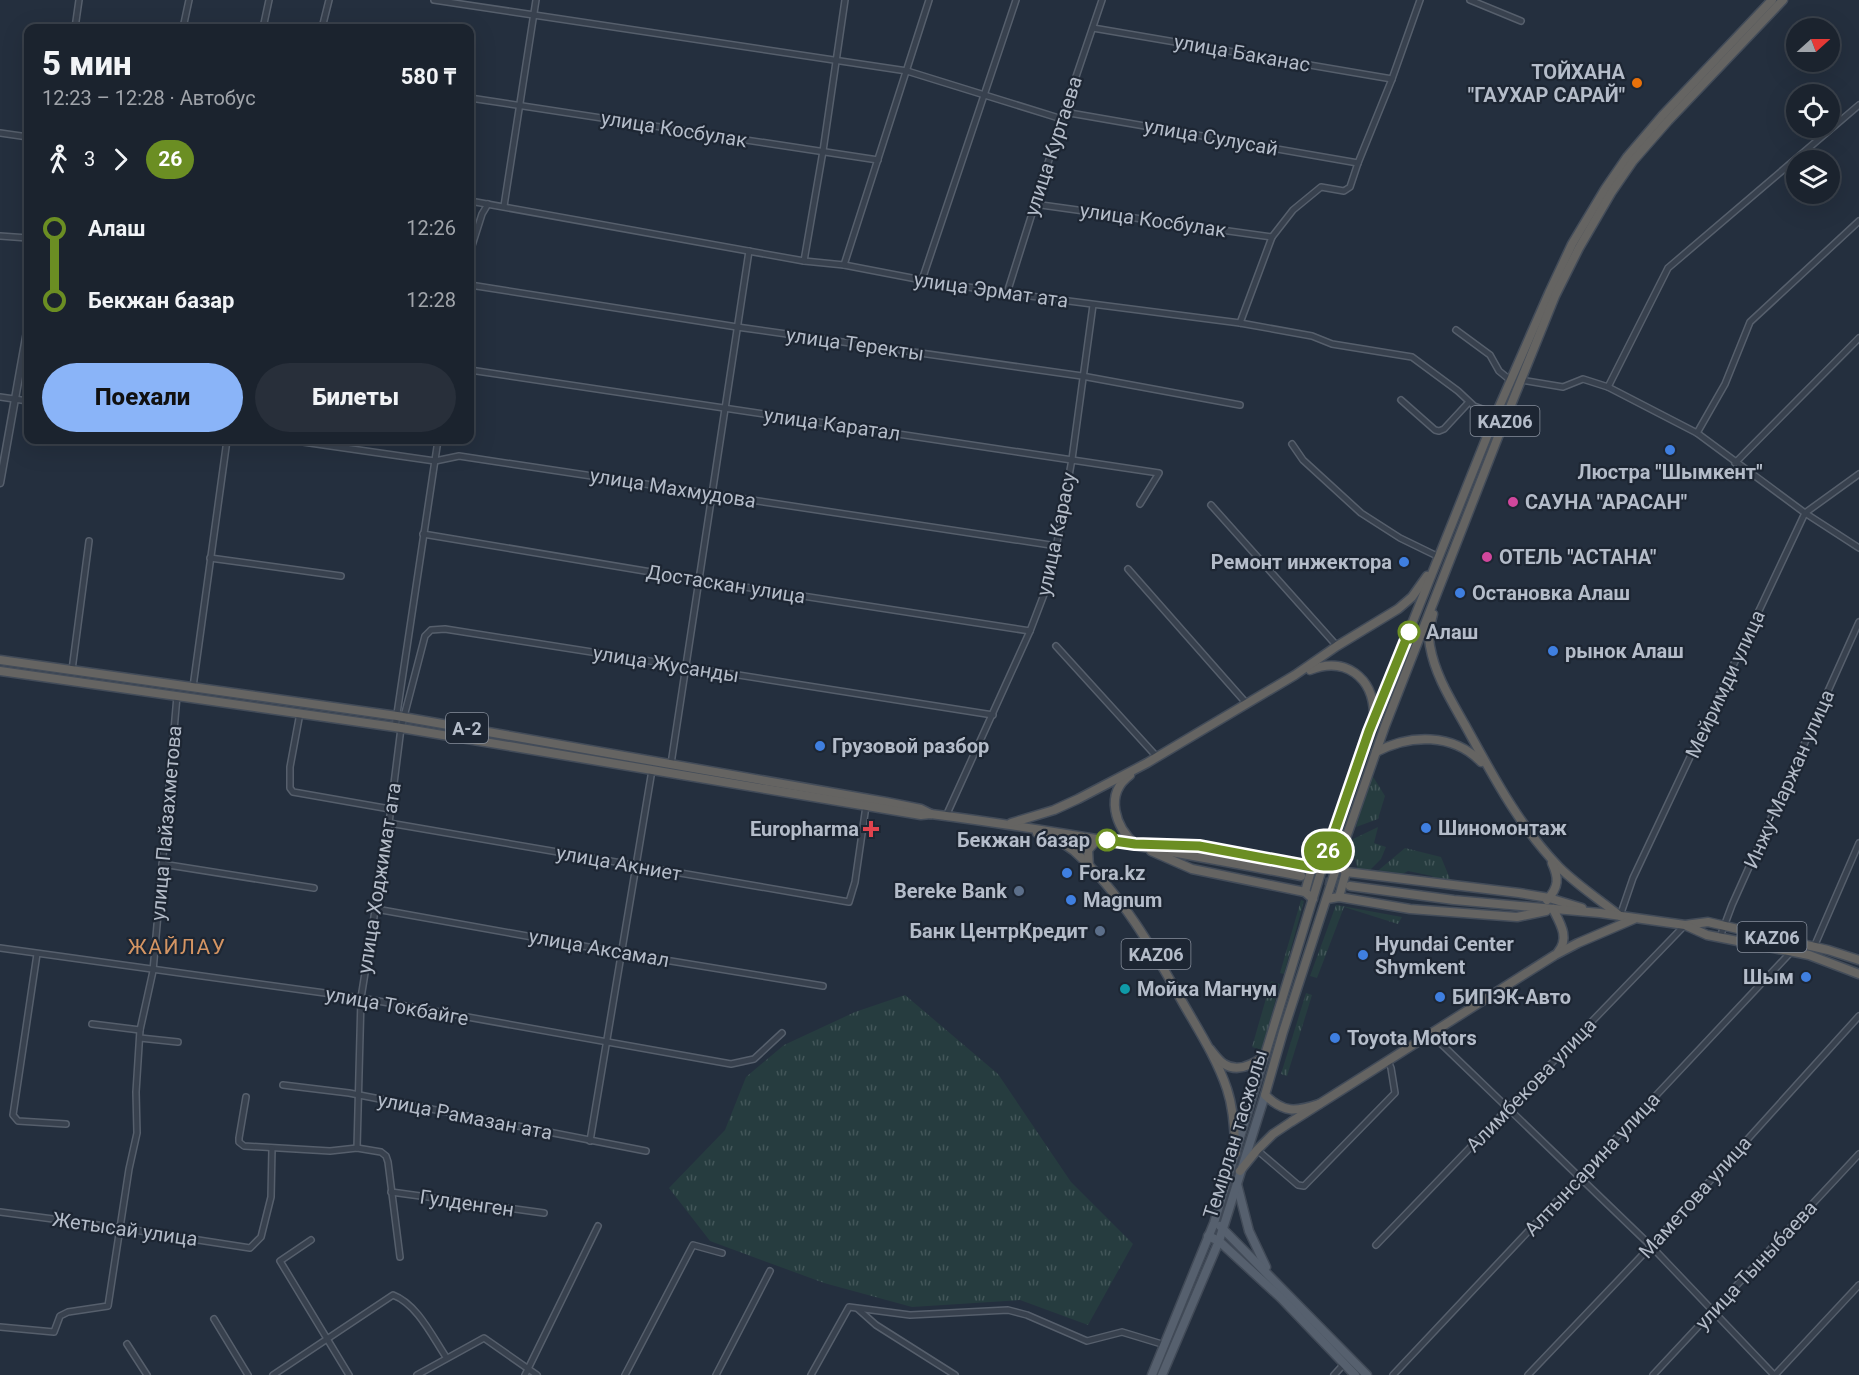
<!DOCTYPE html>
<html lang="ru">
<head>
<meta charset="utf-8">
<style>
	body { margin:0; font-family:Roboto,sans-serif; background:#282f3a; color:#f1f3f6; height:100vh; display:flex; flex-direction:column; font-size:22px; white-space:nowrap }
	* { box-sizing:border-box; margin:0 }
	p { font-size:20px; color:#a0a4aa }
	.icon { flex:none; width:33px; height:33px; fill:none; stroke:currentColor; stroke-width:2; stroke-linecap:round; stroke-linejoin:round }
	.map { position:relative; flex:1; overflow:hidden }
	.details { position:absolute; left:24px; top:24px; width:450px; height:420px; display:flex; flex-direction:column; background:#1b232e; border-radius:12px; box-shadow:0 6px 24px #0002,0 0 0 2px #39404a }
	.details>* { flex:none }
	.badge { padding:0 12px; border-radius:20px; font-size:21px; line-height:39px }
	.needle { width:39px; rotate:69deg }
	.fabs { position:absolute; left:1786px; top:18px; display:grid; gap:12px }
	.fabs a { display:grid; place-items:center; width:54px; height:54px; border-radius:50%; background:#1b232e; box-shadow:0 6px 24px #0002,0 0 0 2px #39404a; font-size:30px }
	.map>.badge { position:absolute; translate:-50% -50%; box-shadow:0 0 0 3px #fff }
	.legs { display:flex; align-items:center; gap:9px; height:66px; padding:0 18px; font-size:20px }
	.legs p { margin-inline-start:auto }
	.overview { display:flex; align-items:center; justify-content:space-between; height:102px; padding:0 18px }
	h1 { font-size:33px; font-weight:800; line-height:45px }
	.action { display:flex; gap:12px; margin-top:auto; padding:12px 18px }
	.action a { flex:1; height:69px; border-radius:36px; background:#8ab4f8; color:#111; font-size:24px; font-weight:800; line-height:69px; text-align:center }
	.action a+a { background:#282f3a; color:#f1f3f6 }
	ul { padding:0 18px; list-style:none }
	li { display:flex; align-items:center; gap:21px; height:72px; font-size:22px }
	li i { display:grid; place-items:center; width:9px; height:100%; margin:0 8px; background:currentColor }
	li i::after { content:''; width:15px; height:15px; margin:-8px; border:4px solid; border-radius:50%; background:#1b232e }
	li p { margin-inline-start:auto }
	li:first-child i { background:linear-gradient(#0000 50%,currentColor 0) }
	li:last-child i { background:linear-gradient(currentColor 50%,#0000 0) }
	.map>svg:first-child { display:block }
	.grass { fill:url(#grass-tufts) }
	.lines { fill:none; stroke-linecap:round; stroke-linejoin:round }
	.trunk-tunnel { stroke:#3a4453; stroke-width:8; stroke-dasharray:8 4; stroke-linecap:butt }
	.minor-casing { stroke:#565f6c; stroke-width:8 }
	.tertiary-casing { stroke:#565f6c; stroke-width:9 }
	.primary-casing { stroke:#414a57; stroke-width:11 }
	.trunk-casing { stroke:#434c59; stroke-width:11 }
	.minor { stroke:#38414e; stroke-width:5 }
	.tertiary { stroke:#38414e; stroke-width:6 }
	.primary { stroke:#56606e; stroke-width:8 }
	.trunk { stroke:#656462; stroke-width:8 }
	.line-1-casing { stroke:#fff; stroke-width:14 }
	.line-1 { stroke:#6b8e23; stroke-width:9 }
	.food-dot { fill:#e8710a; stroke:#1d2633; stroke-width:2 }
	.shop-dot { fill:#3f7fe0; stroke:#1d2633; stroke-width:2 }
	.hotel-dot { fill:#d1479c; stroke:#1d2633; stroke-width:2 }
	.stop-1-dot { fill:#fff; stroke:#6b8e23; stroke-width:3 }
	.health-dot { fill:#e0444e; stroke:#1d2633; stroke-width:2 }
	.service-dot { fill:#5c6f8a; stroke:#1d2633; stroke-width:2 }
	.culture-dot { fill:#0f9aa8; stroke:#1d2633; stroke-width:2 }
	.labels { text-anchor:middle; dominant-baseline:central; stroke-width:4.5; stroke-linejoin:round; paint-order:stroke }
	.shield { fill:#1d2633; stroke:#878f9c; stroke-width:1.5 }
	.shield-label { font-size:18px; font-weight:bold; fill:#b4bcc9 }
	.street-label { font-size:20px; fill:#b4bcc9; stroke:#1d2633 }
	.poi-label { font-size:20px; font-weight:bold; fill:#b4bcc9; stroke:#1d2633; text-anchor:start }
	.stop-label { font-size:20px; font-weight:bold; fill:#b4bcc9; stroke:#1d2633; text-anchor:start }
	.neighbourhood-label { font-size:21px; letter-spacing:1.5px; fill:#d59563; stroke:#1d2633 }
</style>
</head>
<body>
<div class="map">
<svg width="1859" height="1375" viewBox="0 0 1859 1375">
	<defs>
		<pattern id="grass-tufts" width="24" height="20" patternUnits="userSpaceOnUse" patternTransform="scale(1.5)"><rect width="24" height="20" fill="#263c3f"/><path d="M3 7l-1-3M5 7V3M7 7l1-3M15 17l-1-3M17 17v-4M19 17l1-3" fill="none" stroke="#435659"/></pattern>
	</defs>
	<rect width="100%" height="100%" fill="#242f3e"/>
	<g class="grass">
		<polygon points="1372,775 1385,796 1378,819 1356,827"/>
		<polygon points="1378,827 1374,843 1386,847 1381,859 1366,874 1358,870 1351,846 1353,839"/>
		<polygon points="1405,848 1441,857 1453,886 1435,882 1432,876 1408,871 1399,876 1374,874"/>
		<polygon points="1301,900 1304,901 1284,974 1280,973"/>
		<polygon points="1336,905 1402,917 1398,924 1344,907 1317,978 1310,976"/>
		<polygon points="1271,981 1280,984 1262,1050 1252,1047"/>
		<polygon points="1306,993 1312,995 1287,1076 1281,1074"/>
		<polygon points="905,995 998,1074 1071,1182 1133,1244 1088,1325 1020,1300 912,1307 824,1283 710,1241 669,1188 725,1130 746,1077 784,1045 855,1012"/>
	</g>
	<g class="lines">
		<polyline class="trunk-tunnel" points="1313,879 1347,885"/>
		<defs>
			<g id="minor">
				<polyline points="434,0 907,71 1062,119"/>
				<polyline points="1470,0 1521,21"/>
				<polyline points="75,28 79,0"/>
				<polyline points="183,28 189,0"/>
				<polyline points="263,28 269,0"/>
				<polyline points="322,28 329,0"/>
				<polyline points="1093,28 1392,79"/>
				<polyline points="470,98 878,160"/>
				<polyline points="1064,112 1358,163"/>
				<polyline points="0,133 28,137"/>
				<polyline points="470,201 804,261 844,265 922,280 1007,293 1240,323 1312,336 1332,344 1412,357 1458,391 1474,406 1496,414"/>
				<polyline points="1034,204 1272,237"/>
				<polyline points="504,206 536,0"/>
				<polyline points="0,236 28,238"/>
				<polyline points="470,252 482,214 488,204"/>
				<polyline points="804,261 823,151 845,0"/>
				<polyline points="844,265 929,0"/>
				<polyline points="922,280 1016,0"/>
				<polyline points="470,285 737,327 1082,376 1240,405"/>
				<polyline points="1007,293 1064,112 1102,0"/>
				<polyline points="1240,323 1272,237 1293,210 1321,187 1344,191 1350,187 1358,163 1392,79 1420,0"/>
				<polyline points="1456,330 1490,355 1499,371 1510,380"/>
				<polyline points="470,370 1159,473 1140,504"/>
				<polyline points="1521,380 1563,387 1583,379 1608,387 1697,433 1805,513 1859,548"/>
				<polyline points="1608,387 1668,268 1859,105"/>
				<polyline points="0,397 28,401"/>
				<polyline points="1401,400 1435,430 1439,431 1444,429 1469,402"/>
				<polyline points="1697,433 1725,384 1750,322 1859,221"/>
				<polyline points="289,440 435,461 459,456 1057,546"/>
				<polyline points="1292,444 1303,460 1361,513 1400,538 1439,557"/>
				<polyline points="1735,463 1859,338"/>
				<polyline points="1211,505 1337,646"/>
				<polyline points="423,534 699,580 1030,631"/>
				<polyline points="210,558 341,576"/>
				<polyline points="1128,569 1247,704"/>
				<polyline points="1056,646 1157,757"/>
				<polyline points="72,670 89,541"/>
				<polyline points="193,687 227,440"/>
				<polyline points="300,713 290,767 290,788 293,792 390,809"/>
				<polyline points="395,727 438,440"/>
				<polyline points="671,764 749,251"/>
				<polyline points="946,816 1030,631 1051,576 1072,459 1093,305"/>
				<polyline points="389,823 849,902 855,882 866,806"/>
				<polyline points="162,864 314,888"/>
				<polyline points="376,909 622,953 823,986"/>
				<polyline points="1620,916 1633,878 1805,513 1859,474"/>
				<polyline points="1720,937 1732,905 1859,622"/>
				<polyline points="1814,947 1859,843"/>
				<polyline points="0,948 361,998 731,1064 754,1059 782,1033"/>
				<polyline points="37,954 13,1115 18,1121 66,1124"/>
				<polyline points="92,1024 140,1030"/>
				<polyline points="1431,1034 1651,1246 1774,1375"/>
				<polyline points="140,1038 178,1042"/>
				<polyline points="283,1085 349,1093 646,1151"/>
				<polyline points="246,1097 239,1138 239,1142 244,1146 330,1151 357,1148 381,1152 386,1156 388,1162 400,1257"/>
				<polyline points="590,1141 652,770"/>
				<polyline points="357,1148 361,998 389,823 401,728 425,636 431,630 445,629 993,715"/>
				<polyline points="1257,1150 1298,1185 1304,1186 1395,1093 1391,1068 1388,1061"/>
				<polyline points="391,1192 544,1213"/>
				<polyline points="0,1212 121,1228 250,1248 261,1237 271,1197 272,1148"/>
				<polyline points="311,1240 280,1261 349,1375"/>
				<polyline points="1376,1245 1685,925"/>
				<polyline points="858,1309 876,1325 955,1375"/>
				<polyline points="214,1319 248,1375"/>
				<polyline points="0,1327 54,1332 60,1316 68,1312 108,1306 129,1169 137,1133 136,1092 140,1030 153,971 177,696"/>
				<polyline points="127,1344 147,1375"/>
				<path d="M273,1375l120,-80c24,9 39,41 53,62"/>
				<polyline points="417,1375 484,1338 537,1375"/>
				<polyline points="525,1375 598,1226"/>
				<polyline points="625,1375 693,1245 722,1253"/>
				<polyline points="716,1375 770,1271"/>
				<polyline points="811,1375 849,1307 910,1315 1008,1310 1027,1315 1087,1341 1122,1332 1165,1345"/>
				<polyline points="1334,1375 1344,1364"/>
				<polyline points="1393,1375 1791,952"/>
				<polyline points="1528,1375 1651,1246 1859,1016"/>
				<polyline points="1653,1375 1859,1154"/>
				<polyline points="1775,1375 1859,1285"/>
			</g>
			<polyline id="tertiary" points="0,483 28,326"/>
			<g id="primary">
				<polyline points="1237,1184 1249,1231 1266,1267"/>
				<polyline points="1220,1226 1367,1375"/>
				<polyline points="1208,1236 1219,1241 1281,1298 1355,1375"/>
				<polyline points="1152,1375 1214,1223 1265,1055"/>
				<polyline points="1162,1375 1219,1241 1265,1095"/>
			</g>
			<g id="trunk">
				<path d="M1433,614c-3,11 -5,21 -3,32 5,29 21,54 35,79 27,49 54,101 94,142 18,18 41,33 61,49"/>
				<polyline points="0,660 397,716 886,802 921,809 931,814"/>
				<path d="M1310,670c35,-14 63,7 64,44"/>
				<path d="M0,671l395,56 526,88 10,-1c124,16 247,39 370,62"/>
				<path d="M1376,752c34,-18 77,-19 105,10"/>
				<path d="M1130,775c-26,19 -15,52 6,70"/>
				<polyline points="1011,823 1054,810 1078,799 1147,763 1295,675 1337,646 1398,609 1412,597 1427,576"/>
				<path d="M1037,833c13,4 26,9 37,18 47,42 79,98 109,152 16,28 34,56 44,86 7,21 7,42 9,64"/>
				<polyline points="1159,845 1199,846 1312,867 1324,862"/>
				<polyline points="1151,851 1192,869 1305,892 1313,899"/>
				<polyline points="1338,865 1346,872 1519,893 1549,898 1582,908"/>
				<polyline points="1089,867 1088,850 1095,842 1102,840"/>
				<polyline points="1350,886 1454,900 1600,913 1685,925 1708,922 1828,950 1859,960"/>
				<polyline points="1305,892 1312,867"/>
				<polyline points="1339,897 1346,872"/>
				<polyline points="1327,899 1339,897 1410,909 1517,917 1546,911"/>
				<path d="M1547,900c12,-13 12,-22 5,-37"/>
				<path d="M1553,909c7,14 17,29 5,43"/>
				<polyline points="1687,926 1707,935 1809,955 1859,974"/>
				<path d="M1210,1049c4,5 9,12 14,15 14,9 30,0 41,-9l59,-193 45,-131 127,-317 53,-121 23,-49 33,-55 22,-32 35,-41 110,-116"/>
				<path d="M1319,1104c-24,8 -35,9 -54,-9l18,-63 63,-194 39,-112 113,-289 57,-141 24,-48 32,-55 22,-32 35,-40 115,-121"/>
				<polyline points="1240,1171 1257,1150 1273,1134 1291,1122 1555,955 1578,943 1634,919"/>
			</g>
		</defs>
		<use href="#minor" class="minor-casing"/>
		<use href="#tertiary" class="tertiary-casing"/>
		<use href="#primary" class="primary-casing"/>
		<use href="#trunk" class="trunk-casing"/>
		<use href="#minor" class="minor"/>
		<use href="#tertiary" class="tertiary"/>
		<use href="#primary" class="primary"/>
		<use href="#trunk" class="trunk"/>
	</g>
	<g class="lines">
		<defs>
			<polyline id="line-1" points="1107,840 1135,844 1199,846 1312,867 1324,862 1369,731 1409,632"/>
		</defs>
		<use href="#line-1" class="line-1-casing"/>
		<use href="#line-1" class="line-1"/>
	</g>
	<circle class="food-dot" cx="1637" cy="83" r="6"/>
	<g class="shop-dot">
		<circle cx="1670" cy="450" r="6"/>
		<circle cx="1404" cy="562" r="6"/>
		<circle cx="1460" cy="593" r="6"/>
		<circle cx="1553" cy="651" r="6"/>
		<circle cx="820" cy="746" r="6"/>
		<circle cx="1426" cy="828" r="6"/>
		<circle cx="1067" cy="873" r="6"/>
		<circle cx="1071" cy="900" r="6"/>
		<circle cx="1363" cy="955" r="6"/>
		<circle cx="1806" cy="977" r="6"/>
		<circle cx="1440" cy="997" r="6"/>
		<circle cx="1335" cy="1038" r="6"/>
	</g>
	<g class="hotel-dot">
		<circle cx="1513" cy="502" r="6"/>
		<circle cx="1487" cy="557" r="6"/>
	</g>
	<g class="stop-1-dot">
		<circle cx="1409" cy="632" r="10"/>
		<circle cx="1107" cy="840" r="10"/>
	</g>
	<path class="health-dot" d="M868 820h6v6h6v6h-6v6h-6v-6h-6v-6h6z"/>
	<g class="service-dot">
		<circle cx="1019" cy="891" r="6"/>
		<circle cx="1100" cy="931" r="6"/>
	</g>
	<circle class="culture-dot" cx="1125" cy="989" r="6"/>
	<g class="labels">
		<g class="shield">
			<rect x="1470.5" y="406" width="69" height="30" rx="4.5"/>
			<rect x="446" y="713" width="42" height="30" rx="4.5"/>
			<rect x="1737.5" y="922" width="69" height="30" rx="4.5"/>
			<rect x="1121.5" y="939" width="69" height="30" rx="4.5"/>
		</g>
		<g class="shield-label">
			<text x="1505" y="421">KАZ06</text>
			<text x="467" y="728">A-2</text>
			<text x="1772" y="937">KАZ06</text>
			<text x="1156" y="954">KАZ06</text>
		</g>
		<g class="street-label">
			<text transform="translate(1242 53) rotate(10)">улица Баканас</text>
			<text transform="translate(674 129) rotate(9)">улица Косбулак</text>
			<text transform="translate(1211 137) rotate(10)">улица Сулусай</text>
			<text transform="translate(1053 146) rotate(-72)">улица Куртаева</text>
			<text transform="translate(1153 220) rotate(8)">улица Косбулак</text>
			<text transform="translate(991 290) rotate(8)">улица Эрмат ата</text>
			<text transform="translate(855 344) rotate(8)">улица Теректы</text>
			<text transform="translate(832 424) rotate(8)">улица Каратал</text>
			<text transform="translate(673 488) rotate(9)">улица Махмудова</text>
			<text transform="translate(1056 534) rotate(-78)">улица Карасу</text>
			<text transform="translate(726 584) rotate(9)">Достаскан улица</text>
			<text transform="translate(666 664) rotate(9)">улица Жусанды</text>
			<text transform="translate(1725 684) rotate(-65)">Мейримди улица</text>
			<text transform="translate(1789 779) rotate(-66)">Инжу-Маржан улица</text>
			<text transform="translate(166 823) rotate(-85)">улица Пайзахметова</text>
			<text transform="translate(619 863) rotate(10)">улица Акниет</text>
			<text transform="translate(379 878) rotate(-81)">улица Ходжимат ата</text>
			<text transform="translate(599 948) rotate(10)">улица Аксамал</text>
			<text transform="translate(397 1006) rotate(10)">улица Токбайге</text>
			<text transform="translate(1531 1085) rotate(-46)">Алимбекова улица</text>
			<text transform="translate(465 1116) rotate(11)">улица Рамазан ата</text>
			<text transform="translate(1235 1134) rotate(-73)">Темірлан тасжолы</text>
			<text transform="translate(1592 1164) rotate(-47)">Алтынсарина улица</text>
			<text transform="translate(1695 1197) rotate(-48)">Маметова улица</text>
			<text transform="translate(467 1203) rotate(8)">Гулденген</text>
			<text transform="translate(125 1229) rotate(8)">Жетысай улица</text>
			<text transform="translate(1756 1265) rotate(-47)">улица Тыныбаева</text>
		</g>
		<g class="poi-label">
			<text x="1625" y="72" text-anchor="end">ТОЙХАНА<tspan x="1625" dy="23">"ГАУХАР САРАЙ"</tspan></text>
			<text x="1670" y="472" text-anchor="middle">Люстра "Шымкент"</text>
			<text x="1525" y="502">САУНА "АРАСАН"</text>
			<text x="1499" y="557">ОТЕЛЬ "АСТАНА"</text>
			<text x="1392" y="562" text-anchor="end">Ремонт инжектора</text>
			<text x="1472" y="593">Остановка Алаш</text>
			<text x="1565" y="651">рынок Алаш</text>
			<text x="832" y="746">Грузовой разбор</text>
			<text x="1438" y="828">Шиномонтаж</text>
			<text x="859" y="829" text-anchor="end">Europharma</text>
			<text x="1079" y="873">Fora.kz</text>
			<text x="1007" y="891" text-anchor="end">Bereke Bank</text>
			<text x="1083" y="900">Magnum</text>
			<text x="1088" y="931" text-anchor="end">Банк ЦентрКредит</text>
			<text x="1375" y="944">Hyundai Center<tspan x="1375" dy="23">Shymkent</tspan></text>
			<text x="1794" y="977" text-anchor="end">Шым</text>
			<text x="1137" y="989">Мойка Магнум</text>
			<text x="1452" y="997">БИПЭК-Авто</text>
			<text x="1347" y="1038">Toyota Motors</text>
		</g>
		<g class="stop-label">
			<text x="1426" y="632">Алаш</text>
			<text x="1090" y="840" text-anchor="end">Бекжан базар</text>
		</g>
		<g class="neighbourhood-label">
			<text x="177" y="947">ЖАЙЛАУ</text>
		</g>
	</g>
</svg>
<div class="fabs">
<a><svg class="needle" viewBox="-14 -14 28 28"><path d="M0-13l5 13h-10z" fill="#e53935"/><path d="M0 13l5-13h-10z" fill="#a0a4aa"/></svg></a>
<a><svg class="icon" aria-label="locate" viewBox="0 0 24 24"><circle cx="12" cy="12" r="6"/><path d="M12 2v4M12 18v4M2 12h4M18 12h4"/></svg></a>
<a><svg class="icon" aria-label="layers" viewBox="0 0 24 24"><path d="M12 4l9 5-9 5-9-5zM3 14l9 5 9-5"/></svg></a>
</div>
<b class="badge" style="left:1328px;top:851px;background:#6b8e23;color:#fff">26</b>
<section class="details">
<div class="overview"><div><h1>5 мин</h1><p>12:23 – 12:28 · Автобус</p></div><b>580 ₸</b></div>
<div class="legs"><svg class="icon" aria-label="walk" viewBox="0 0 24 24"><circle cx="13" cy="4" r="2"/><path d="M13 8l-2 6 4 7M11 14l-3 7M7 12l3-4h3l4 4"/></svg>3<svg class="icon" aria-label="forward" viewBox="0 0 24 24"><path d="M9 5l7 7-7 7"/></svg><b class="badge" style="background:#6b8e23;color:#fff">26</b></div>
<ul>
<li><i style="color:#6b8e23"></i><b>Алаш</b><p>12:26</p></li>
<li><i style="color:#6b8e23"></i><b>Бекжан базар</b><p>12:28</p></li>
</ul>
<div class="action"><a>Поехали</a><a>Билеты</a></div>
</section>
</div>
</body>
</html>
